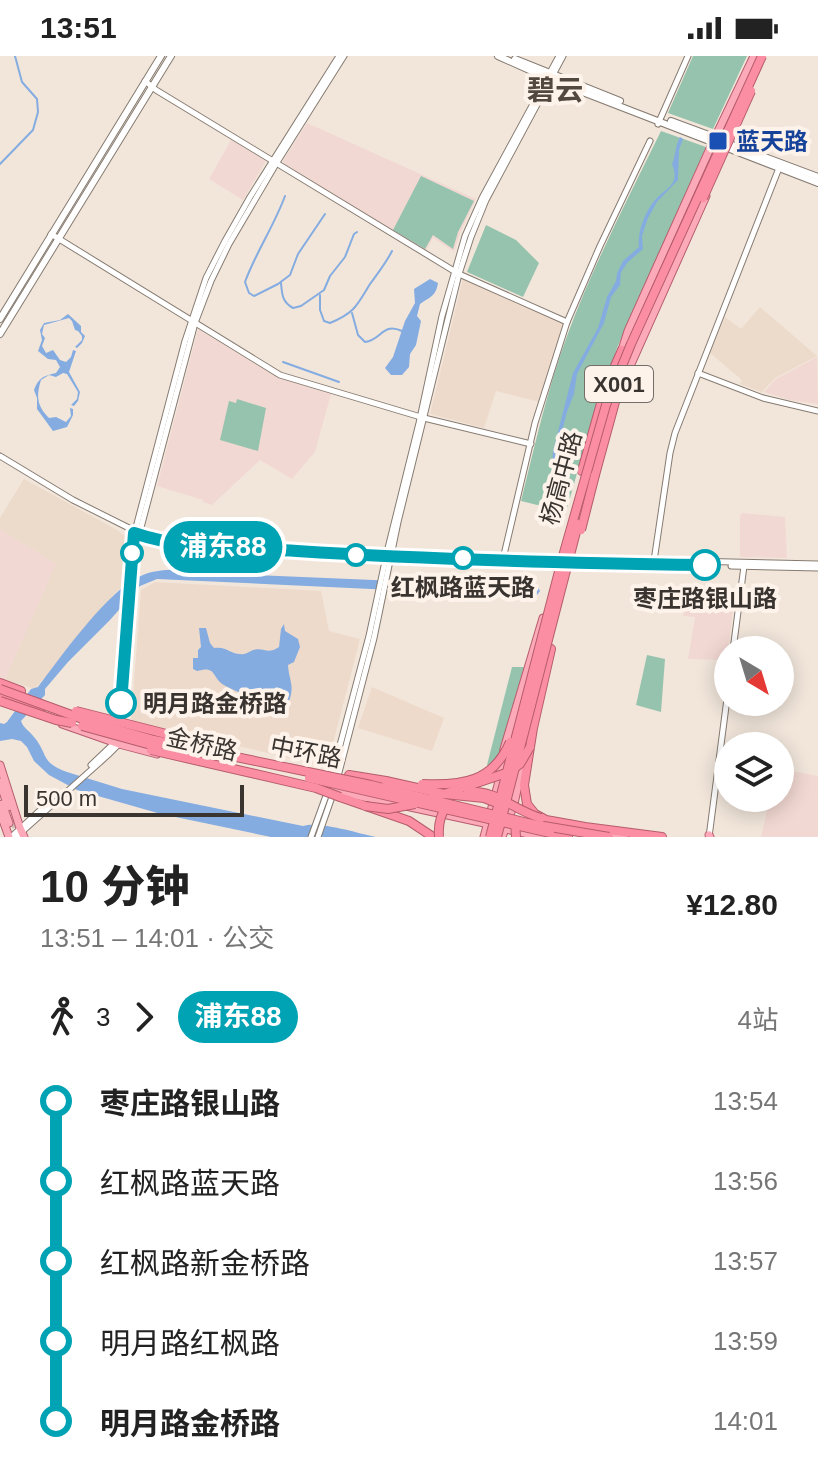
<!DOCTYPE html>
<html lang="zh">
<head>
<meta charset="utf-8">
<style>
	body { margin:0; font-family:Helvetica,"Noto Sans SC",sans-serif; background:#f2f2f2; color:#222; height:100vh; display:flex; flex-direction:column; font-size:30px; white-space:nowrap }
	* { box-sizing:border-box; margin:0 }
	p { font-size:26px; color:#767676 }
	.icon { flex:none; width:44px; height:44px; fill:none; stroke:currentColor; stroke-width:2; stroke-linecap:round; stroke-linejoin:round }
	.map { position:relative; height:781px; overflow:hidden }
	.panel { display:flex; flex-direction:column; background:#fff; flex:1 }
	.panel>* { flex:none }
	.badge { padding:0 16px; border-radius:26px; font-size:28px; line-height:52px }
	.needle { width:52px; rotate:142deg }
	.fabs { position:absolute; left:714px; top:580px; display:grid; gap:16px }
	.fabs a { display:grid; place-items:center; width:80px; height:80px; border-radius:50%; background:#fff; box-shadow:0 4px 20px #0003; font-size:40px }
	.scale { position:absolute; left:24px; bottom:20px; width:220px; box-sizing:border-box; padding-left:8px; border:4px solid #393430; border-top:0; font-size:22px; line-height:28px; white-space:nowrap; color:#393430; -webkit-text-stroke:6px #fef3eb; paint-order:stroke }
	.map>.badge { position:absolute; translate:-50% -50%; box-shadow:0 0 0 4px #fff }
	.legs { display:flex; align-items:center; gap:12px; height:88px; padding:0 40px; font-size:26px }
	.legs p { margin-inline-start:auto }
	.head { display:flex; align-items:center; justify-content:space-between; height:136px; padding:0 40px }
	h1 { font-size:44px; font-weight:800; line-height:60px }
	ul { padding:0 40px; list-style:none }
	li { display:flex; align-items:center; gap:28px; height:80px; font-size:30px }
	li i { display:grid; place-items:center; width:12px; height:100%; margin:0 10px; background:currentColor }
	li i::after { content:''; width:20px; height:20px; margin:-10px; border:6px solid; border-radius:50%; background:#fff }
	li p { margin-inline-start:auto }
	li:first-child i { background:linear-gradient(#0000 50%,currentColor 0) }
	li:last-child i { background:linear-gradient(currentColor 50%,#0000 0) }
	.status { display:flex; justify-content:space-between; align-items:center; height:56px; padding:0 40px; background:#fff; direction:ltr }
	.status svg { height:22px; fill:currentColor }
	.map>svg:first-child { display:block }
	.commercial { fill:#eedacb }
	.built { fill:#ecdaca }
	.education { fill:#f2d8d2 }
	.green { fill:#96c3ae }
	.water { fill:#84ace1 }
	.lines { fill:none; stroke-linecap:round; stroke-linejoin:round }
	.stream { stroke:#84ace1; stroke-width:2 }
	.primary-tunnel { stroke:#cdc2b9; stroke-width:7; stroke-dasharray:7 3.5; stroke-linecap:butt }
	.tertiary-casing { stroke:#867b71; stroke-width:7 }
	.secondary-casing { stroke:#867b71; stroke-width:8 }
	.primary-casing { stroke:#b65c6b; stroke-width:9 }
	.trunk-casing { stroke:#b65c6b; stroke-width:10 }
	.tertiary { stroke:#fff; stroke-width:5 }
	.secondary { stroke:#fff; stroke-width:6 }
	.primary { stroke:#fcaab9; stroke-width:7 }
	.trunk { stroke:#fb8ea2; stroke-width:8 }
	.trunk-bridge-casing { stroke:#b65c6b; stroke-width:10; stroke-linecap:butt }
	.trunk-bridge { stroke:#fb8ea2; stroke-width:8 }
	.line-1-casing { stroke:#fff; stroke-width:18 }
	.line-1 { stroke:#00a3b4; stroke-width:12 }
	.transit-dot { fill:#1a4fb4; stroke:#fef3eb; stroke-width:3 }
	.stop-1-dot { fill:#fff; stroke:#00a3b4; stroke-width:4 }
	.labels { text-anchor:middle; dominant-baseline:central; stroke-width:8; stroke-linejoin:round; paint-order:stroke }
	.shield { fill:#fef3eb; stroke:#746d68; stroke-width:2 }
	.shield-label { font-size:22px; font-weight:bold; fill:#393430 }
	.transit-label { font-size:24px; font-weight:bold; fill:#164399; stroke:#fef3eb; text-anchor:start }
	.street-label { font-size:24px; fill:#393430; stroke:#fef3eb }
	.stop-label { font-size:24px; font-weight:bold; fill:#393430; stroke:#fef3eb }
	.quarter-label { font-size:28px; font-weight:bold; fill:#52483f; stroke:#fef3eb }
</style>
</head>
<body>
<div class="status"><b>13:51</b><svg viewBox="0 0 49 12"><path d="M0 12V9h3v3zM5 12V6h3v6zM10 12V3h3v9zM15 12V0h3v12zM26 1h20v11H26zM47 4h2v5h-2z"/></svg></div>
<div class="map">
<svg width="818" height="781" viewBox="0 0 818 781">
	<rect width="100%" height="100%" fill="#f2e6db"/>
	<g class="commercial">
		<polygon points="463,222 565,268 539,346 496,335 484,372 430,358"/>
		<polygon points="155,526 321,535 329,575 360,583 327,711 131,665 141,534"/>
		<polygon points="372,631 444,662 432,695 358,672"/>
	</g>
	<g class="built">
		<polygon points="760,251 817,300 775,322 762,336 740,328 742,324 710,297 725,261 741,273"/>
		<polygon points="24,423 117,474 125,480 129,494 124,529 116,536 35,633 5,624 56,508 0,473 0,462"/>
	</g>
	<g class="education">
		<polygon points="307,67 476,143 461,175 454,196 433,182 426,195 286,111 283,105"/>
		<polygon points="231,84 266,105 243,144 209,123"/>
		<polygon points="198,273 273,319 331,338 315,396 292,423 260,404 212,449 203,446 203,444 157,430"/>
		<polygon points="817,301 818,348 789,344 764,336 776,323"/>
		<polygon points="742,457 785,461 787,502 740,501 740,460"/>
		<polygon points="0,473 56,508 5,624 0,622"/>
		<polygon points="687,541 732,542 734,545 727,604 688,603 695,561 683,560"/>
		<polygon points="780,713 818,720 818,781 761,781 770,742 780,742"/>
	</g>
	<g class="green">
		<polygon points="693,0 747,0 713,73 668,57"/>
		<path d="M661,75l45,16 -89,201 -30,90 -21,74 -45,-11c14,-56 26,-111 46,-165 26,-70 61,-138 94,-205z"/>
		<polygon points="421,120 474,145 458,176 453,193 433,179 425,193 393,174"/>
		<polygon points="486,169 516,184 539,207 523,241 467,216"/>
		<polygon points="237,343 266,352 258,395 220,384 229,345 236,347"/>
		<polygon points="647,599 665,603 661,656 636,649"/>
		<polygon points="512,611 524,611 497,710 487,709"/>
	</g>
	<g class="water">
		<path d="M680,81l3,2 -4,11 -1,30 -21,22 -9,16 -6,18 1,13 -15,13 -7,10 -1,13 -9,12 -7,26 -27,51 -3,20 -7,18 -9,35 2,19 3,10 -14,27 -3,1 -2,-2 4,-10 11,-14 -7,-13 1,-14 20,-78 25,-45 9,-31 9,-16 1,-8 6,-12 16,-14c-2,-15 6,-35 16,-47 13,-14 25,-15 17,-36 4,-9 3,-18 8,-27z"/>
		<path d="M430,223l8,4c-2,13 -8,14 -18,21l-3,12 4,5 -5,24 -6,9 -1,13 -7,8h-11l-6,-7 8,-11 12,-36 10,-18 -1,-14z"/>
		<path d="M68,258l13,12v6l4,4 -3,7 -5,5 -2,-1 7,-7v-4l-4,-5 -3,-1 -3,-9 -3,-3 -25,7 -2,9 3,4 -3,8 4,7 7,-3 7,10 6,2 5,-5 2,-7 3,1 -7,21 11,20 -2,9 -4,5 -3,-1 6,-6 1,-7 -11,-18 -4,-1 -7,4 -7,-2 -8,5c-5,16 -4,26 8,38l7,-1 10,5 5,-6 -1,-8 3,1v6l-6,12 -14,4 -16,-22v-11l-3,-8c5,-13 10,-14 22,-17l4,-6 -4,-7 -8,-1 -10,-8 4,-11 -2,-10 4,-7 16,-3z"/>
		<path d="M180,513l75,6 283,12 2,4 -3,4 -14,1 -366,-17 -17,7 -30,34 -42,42 -23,27v6l-24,26c3,8 8,9 13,16 15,18 6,25 33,35l55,17 181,37c17,-5 53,7 73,11h-105l-110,-23 -84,-24 -28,-15 -15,-14 -7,-14 -6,-6 -9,-2 -12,2v-18l4,1 3,-2 24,-33 7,-2c23,-30 71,-99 105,-112 12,-5 24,-5 37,-6z"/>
		<path d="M284,568l1,7 13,8 2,8 -6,15 -6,3c1,16 7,20 1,36 -7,4 -13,1 -21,3l2,3h-11l-4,-9c-6,-1 -26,-10 -31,-13 -13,-8 -7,-20 -27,-14l-4,-2v-11h5v-8l3,-3 -2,-19h7l4,15 4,5c13,-2 16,6 26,6 6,1 8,-2 13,-4 12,-3 14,5 26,-3l2,-18z"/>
	</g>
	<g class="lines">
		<g class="stream">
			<polyline points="0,108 33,74 38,56 37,43 22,26 15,0"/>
			<path d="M285,140c-11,30 -29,56 -40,86l4,11 5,3 24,-12 12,-9 8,-21 27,-40"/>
			<path d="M281,227c1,11 1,19 12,25l8,-2 23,-16 6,-14 15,-19 9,-23 3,-2"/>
			<path d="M320,239v15l4,11 6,2c25,-10 27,-18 40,-39 8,-11 16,-21 22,-33"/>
			<path d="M352,257l6,22 7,7c17,-2 17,-20 37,-11"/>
			<polyline points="283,306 339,326"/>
		</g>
		<polyline class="primary-tunnel" points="13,765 20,781"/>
		<defs>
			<g id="tertiary">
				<polyline points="145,25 156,34 459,218 567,266"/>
				<polyline points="658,68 688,0"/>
				<polyline points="51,178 280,319 424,362 531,388"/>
				<polyline points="698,317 763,342 818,355"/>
				<polyline points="0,400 73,444 133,474 166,483 218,488 383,498 818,508"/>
				<polyline points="503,503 535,367 567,266 600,190 650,85"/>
				<polyline points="654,505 670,397 675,377 779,112"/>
				<polyline points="731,510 818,512"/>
				<polyline points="733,594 744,510"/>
				<polyline points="123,616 134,479 185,285 206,222 225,185 250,141 339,0"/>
				<polyline points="122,667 139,479 195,267 211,225 229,188 276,108 344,0"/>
				<polyline points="91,709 111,690 114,685"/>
				<polyline points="331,723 369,580 387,496 419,367 442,260 465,180 482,142 559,0"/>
				<polyline points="337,724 374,582 398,466 459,218 471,181 486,144 563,0"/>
				<polyline points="11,781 50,745"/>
				<polyline points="16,781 108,699 119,688 119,685"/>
				<polyline points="311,781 327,737"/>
				<polyline points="318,781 333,738"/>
				<polyline points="709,781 728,635"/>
			</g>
			<g id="secondary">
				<polyline points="498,0 554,25 818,127"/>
				<polyline points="515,3 620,45"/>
				<polyline points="671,65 717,82"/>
				<polyline points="727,87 818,121"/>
				<polyline points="0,263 161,0"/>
				<polyline points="0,278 171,0"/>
			</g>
			<g id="primary">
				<polyline points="621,297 628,275 712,88 754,0"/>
				<polyline points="623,326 706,140"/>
				<polyline points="614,348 619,335 621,317"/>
				<polyline points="62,668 119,688 157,698"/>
				<polyline points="123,671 177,685"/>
				<polyline points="0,709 20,772 24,781"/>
				<polyline points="0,726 8,751"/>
				<polyline points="329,735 341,736 489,768"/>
				<polyline points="2,748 9,767"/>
				<polyline points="0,756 9,781"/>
				<polyline points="501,772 542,781"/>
				<polyline points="603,778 624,781"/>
				<polyline points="709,779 710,781"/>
				<polyline points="484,781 498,729 504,693 543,562"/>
				<polyline points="502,781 514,748 523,705"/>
			</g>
			<g id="trunk">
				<polyline points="582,415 605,333 622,294"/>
				<polyline points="595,419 615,346"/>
				<polyline points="551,593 533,672 524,729 527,748 535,758 546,764 585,771 662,781"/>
				<polyline points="0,627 21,635"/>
				<polyline points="0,639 40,655"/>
				<polyline points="349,719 386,725"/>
				<polyline points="340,741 409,765 433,781"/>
				<polyline points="550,777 568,781"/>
			</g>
		</defs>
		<use href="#tertiary" class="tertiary-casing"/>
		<use href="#secondary" class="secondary-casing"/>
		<use href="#primary" class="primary-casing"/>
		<use href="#trunk" class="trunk-casing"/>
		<use href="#tertiary" class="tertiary"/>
		<use href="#secondary" class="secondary"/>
		<use href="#primary" class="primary"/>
		<use href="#trunk" class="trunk"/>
		<defs>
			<g id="trunk-bridge">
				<polyline points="703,142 751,35"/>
				<polyline points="581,474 595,419"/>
				<polyline points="0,633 88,665 154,684 371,729 532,768 609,781"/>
				<polyline points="0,645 56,664 72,667"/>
				<polyline points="76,655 194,685 206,690"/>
				<polyline points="82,670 158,691"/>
				<polyline points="151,694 316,732 340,741"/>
				<polyline points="309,722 550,777"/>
				<polyline points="386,725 444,738 484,742 502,749"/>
				<path d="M422,728c40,2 71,-2 88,-42"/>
				<path d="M468,736c27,-3 47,19 73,26"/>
				<polyline points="432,742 509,716 520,708 530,691"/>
				<polyline points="365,750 388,753 415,748"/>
				<polyline points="515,765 516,781"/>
				<path d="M439,781c-1,-12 1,-22 8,-32"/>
				<polyline points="490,781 563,500 606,349 631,288 762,0"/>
				<polyline points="497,781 578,468"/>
			</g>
		</defs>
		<use href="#trunk-bridge" class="trunk-bridge-casing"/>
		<use href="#trunk-bridge" class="trunk-bridge"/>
	</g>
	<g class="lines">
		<defs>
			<path id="line-1" d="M121,647l13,-170c52,18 110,15 163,18 136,9 272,12 408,14"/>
		</defs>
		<use href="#line-1" class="line-1-casing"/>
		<use href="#line-1" class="line-1"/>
	</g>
	<rect class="transit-dot" x="708" y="75" width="20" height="20" rx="4"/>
	<g class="stop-1-dot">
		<circle cx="132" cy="497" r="10"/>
		<circle cx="356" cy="499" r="10"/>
		<circle cx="463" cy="502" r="10"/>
		<circle cx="705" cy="509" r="14"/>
		<circle cx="121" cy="647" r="14"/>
	</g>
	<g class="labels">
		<rect class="shield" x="585" y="310" width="68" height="36" rx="6"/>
		<g class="shield-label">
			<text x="619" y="328">X001</text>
		</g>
		<g class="transit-label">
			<text x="736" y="85">蓝天路</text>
		</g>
		<g class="street-label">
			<text transform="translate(561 422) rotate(-75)">杨高中路</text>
			<text transform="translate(202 688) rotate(13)">金桥路</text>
			<text transform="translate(306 696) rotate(11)">中环路</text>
		</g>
		<g class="stop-label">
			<text x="463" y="531">红枫路蓝天路</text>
			<text x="705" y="542">枣庄路银山路</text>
			<text x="143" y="647" text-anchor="start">明月路金桥路</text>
		</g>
		<g class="quarter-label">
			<text x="555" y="34">碧云</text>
		</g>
	</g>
</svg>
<div class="fabs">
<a><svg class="needle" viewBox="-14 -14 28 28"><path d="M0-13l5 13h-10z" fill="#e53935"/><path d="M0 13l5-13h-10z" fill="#767676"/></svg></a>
<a><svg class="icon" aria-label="layers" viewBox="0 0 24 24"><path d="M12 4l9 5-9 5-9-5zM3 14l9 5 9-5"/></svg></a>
</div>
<div class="scale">500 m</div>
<b class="badge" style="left:223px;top:491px;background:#00a3b4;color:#fff">浦东88</b>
</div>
<section class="panel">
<div class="head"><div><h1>10 分钟</h1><p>13:51 – 14:01 · 公交</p></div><b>¥12.80</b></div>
<div class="legs"><svg class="icon" aria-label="walk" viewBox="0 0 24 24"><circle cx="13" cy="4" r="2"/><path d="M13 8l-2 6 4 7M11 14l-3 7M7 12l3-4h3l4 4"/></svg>3<svg class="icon" aria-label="forward" viewBox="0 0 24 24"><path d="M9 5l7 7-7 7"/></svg><b class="badge" style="background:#00a3b4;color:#fff">浦东88</b><p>4站</p></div>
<ul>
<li><i style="color:#00a3b4"></i><b>枣庄路银山路</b><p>13:54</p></li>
<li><i style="color:#00a3b4"></i><span>红枫路蓝天路</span><p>13:56</p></li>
<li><i style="color:#00a3b4"></i><span>红枫路新金桥路</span><p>13:57</p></li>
<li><i style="color:#00a3b4"></i><span>明月路红枫路</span><p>13:59</p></li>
<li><i style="color:#00a3b4"></i><b>明月路金桥路</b><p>14:01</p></li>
</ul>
</section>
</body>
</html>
